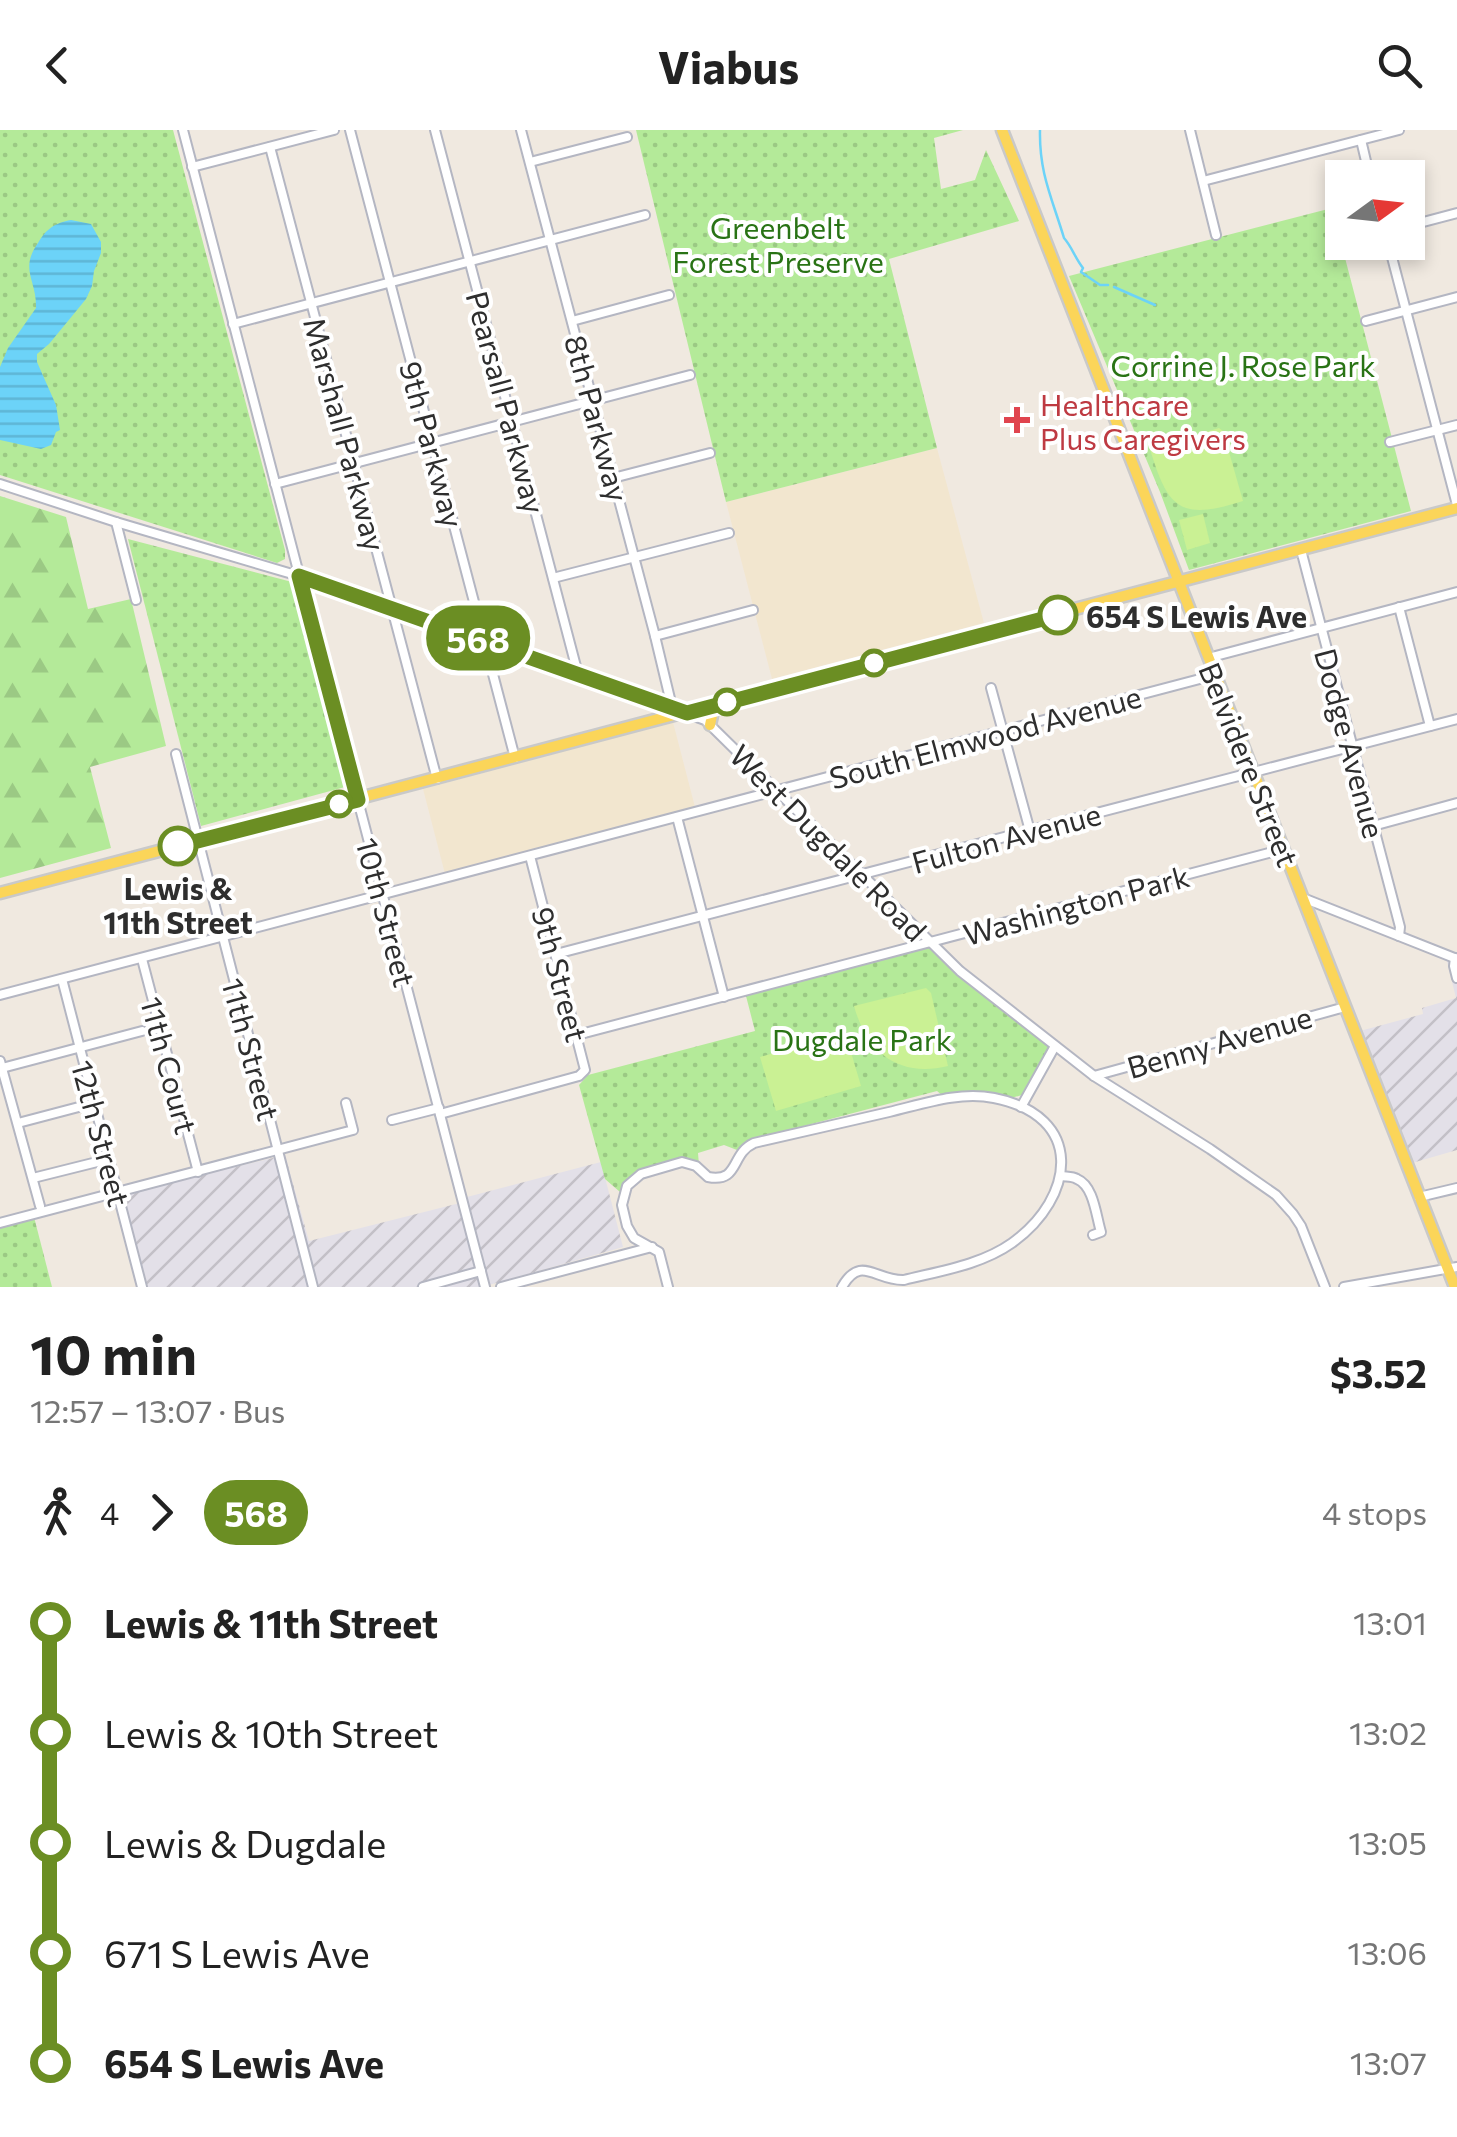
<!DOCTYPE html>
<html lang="en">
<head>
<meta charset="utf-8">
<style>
	body { margin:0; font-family:Commissioner,sans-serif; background:#f2f2f2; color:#222; height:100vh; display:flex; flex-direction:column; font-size:38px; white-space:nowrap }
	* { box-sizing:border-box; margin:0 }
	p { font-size:32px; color:#767676 }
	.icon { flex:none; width:55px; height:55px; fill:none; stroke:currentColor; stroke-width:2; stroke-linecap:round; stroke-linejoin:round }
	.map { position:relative; height:1157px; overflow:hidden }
	.side { display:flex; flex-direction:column; background:#fff; flex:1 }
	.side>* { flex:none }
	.badge { padding:0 20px; border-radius:32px; font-size:35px; line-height:65px }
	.needle { width:65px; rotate:75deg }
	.fabs { position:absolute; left:1325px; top:30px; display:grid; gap:20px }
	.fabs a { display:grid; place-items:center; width:100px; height:100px; border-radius:0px; background:#fff; box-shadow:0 5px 15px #0003; font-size:50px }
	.map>.badge { position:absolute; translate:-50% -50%; box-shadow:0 0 0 5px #fff }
	.legs { display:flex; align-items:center; gap:15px; height:110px; padding:0 30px; font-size:32px }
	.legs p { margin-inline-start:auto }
	.summary { display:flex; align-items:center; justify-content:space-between; height:170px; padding:0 30px }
	h1 { font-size:55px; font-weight:700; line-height:75px }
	ul { padding:0 30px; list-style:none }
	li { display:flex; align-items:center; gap:35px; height:110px; font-size:38px }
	li i { display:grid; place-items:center; width:15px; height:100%; margin:0 12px; background:currentColor }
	li i::after { content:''; width:25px; height:25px; margin:-12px; border:8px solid; border-radius:50%; background:#fff }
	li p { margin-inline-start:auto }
	li:first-child i { background:linear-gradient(#0000 50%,currentColor 0) }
	li:last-child i { background:linear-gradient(currentColor 50%,#0000 0) }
	header { display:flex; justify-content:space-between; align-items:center; height:130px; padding:0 30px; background:#fff; font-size:45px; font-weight:700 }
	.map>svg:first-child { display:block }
	.industrial { fill:url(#industrial-furrows) }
	.education { fill:#f2e6cf }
	.forest { fill:url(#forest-firs) }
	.park { fill:url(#park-dots) }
	.pitch { fill:#caf194 }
	.water { fill:url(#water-rules) }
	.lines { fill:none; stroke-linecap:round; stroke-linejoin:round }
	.stream { stroke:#6cd3f8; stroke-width:2.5 }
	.minor-casing { stroke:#b4b6c2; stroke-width:12 }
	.major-casing { stroke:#c9c9c9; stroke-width:15 }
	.minor { stroke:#fff; stroke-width:8 }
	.major { stroke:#fbd559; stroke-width:10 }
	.line-1-casing { stroke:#fff; stroke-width:22 }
	.line-1 { stroke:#6b8e23; stroke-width:15 }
	.health-dot { fill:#e0444e; stroke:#fff; stroke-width:4 }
	.stop-1-dot { fill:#fff; stroke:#6b8e23; stroke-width:5 }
	.labels { text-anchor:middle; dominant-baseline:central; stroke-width:8; stroke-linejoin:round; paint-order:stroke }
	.park-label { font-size:30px; fill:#297315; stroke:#fff }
	.street-label { font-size:30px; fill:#2e2e2e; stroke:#fff }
	.health-label { font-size:30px; fill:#be3a42; stroke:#fff; text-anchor:start }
	.stop-label { font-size:30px; font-weight:bold; fill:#2e2e2e; stroke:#fff; text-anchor:start }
</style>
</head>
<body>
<header><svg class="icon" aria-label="back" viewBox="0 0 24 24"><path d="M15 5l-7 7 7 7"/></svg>Viabus<svg class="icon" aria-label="search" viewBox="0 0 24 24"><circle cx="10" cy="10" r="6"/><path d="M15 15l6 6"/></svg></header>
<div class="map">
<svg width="1457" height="1157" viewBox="0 0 1457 1157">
	<defs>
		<pattern id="industrial-furrows" width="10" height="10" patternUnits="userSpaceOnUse" patternTransform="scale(2.5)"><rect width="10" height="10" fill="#e3e0e8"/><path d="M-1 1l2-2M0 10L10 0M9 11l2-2" fill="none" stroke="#c3c0c7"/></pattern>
		<pattern id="forest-firs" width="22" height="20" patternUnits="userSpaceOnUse" patternTransform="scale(2.5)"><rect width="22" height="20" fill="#b4ea99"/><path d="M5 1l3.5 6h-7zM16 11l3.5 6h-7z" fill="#9bc984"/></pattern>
		<pattern id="park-dots" width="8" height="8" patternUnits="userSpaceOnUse" patternTransform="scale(2.5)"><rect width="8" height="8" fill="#b4ea99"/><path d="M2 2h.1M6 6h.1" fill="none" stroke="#9bc984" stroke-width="1.8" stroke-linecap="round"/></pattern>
		<pattern id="water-rules" width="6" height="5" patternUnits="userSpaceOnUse" patternTransform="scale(2.5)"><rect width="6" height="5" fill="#6cd3f8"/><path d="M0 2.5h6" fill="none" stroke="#5eb5d5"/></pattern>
	</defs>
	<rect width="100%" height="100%" fill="#f0e9e0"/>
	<g class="industrial">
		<polygon points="1446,827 1457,832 1457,1020 1412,1033 1360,901 1423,884 1422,878 1456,868"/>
		<polygon points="285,1025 309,1111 460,1073 481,1157 148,1157 123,1064"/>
		<polygon points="601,1032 623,1117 489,1155 467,1067"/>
	</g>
	<g class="education">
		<polygon points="937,318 984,493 772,549 726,372"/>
		<polygon points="673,592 695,677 445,744 423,659"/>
	</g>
	<polygon class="forest" points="0,366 66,387 88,479 131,469 166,616 90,637 111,718 0,748"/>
	<g class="park">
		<polygon points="0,0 173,0 285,420 285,429 277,433 0,345"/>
		<polygon points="636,0 963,0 934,8 941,59 975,50 986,20 1019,91 889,129 937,318 726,372"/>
		<polygon points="1332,78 1411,381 1189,440 1160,362 1069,146"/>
		<polygon points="128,409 292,452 345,657 201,696"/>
		<path d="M930,817l122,99 -30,49 -11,3 -45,-7 -23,5 -6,-5 -190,50 -10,9 -13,-5 -26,8 1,12c-30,-9 -61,0 -79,27l-15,-13 -26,-94 9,-10 167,-44 -9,-35z"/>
		<polygon points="34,1087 52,1157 0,1157 0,1095"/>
	</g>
	<g class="pitch">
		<path d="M1219,298l4,3 20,70c-63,20 -75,8 -93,-52z"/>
		<polygon points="1203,384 1210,413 1187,420 1179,390"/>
		<path d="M926,858l5,5 17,73c-49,12 -81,-13 -94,-60z"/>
		<polygon points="845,902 861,956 776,981 760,927"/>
	</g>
	<path class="water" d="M71,90l20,4 10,18v11l-7,18 -2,15 -6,13 -18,22 -19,23 -12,10v8l19,43 4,25 -4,2 -5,13 -10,4 -41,-9v-73l8,-19 28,-40c1,-28 -17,-38 2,-65 9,-15 17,-20 33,-23z"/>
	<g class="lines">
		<g class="stream">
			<path d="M1040,0c-1,43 12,68 24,108 8,9 11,20 19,30l-2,4 19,13h8"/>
			<polyline points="1114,157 1155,175"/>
		</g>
		<defs>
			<g id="minor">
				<polyline points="183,0 485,1157"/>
				<polyline points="350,0 515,628"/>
				<polyline points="435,0 578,544"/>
				<polyline points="521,0 655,506 672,577"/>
				<polyline points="1190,0 1216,105"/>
				<polyline points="1361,10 1370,48"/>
				<polyline points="270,17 437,649"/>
				<polyline points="530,32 627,7"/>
				<polyline points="192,37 334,0"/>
				<polyline points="1203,51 1399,0"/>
				<polyline points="1408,96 1457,83"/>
				<polyline points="1388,112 1457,375"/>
				<polyline points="572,191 669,165"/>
				<polyline points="1366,191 1457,167"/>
				<polyline points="233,194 645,85"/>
				<polyline points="1390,312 1457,295"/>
				<polyline points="613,348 710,323"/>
				<polyline points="0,354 116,392 299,446 391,477 705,590 960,841 1094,946 1210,1019 1276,1065 1293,1084 1301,1096 1325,1157"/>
				<polyline points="275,354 690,245"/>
				<polyline points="116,392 136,470"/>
				<polyline points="1301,420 1400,797 1399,806"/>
				<polyline points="553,448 729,403"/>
				<polyline points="1399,477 1430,596"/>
				<polyline points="655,506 753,480"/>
				<polyline points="1208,528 1457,462"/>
				<polyline points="991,558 1030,701"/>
				<polyline points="176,624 313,1157"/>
				<polyline points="677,687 724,867"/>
				<polyline points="1373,696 1457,673"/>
				<polyline points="1303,768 1457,829"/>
				<polyline points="556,824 1457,589"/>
				<polyline points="1455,828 1454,836 1457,848"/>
				<polyline points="142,829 198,1042"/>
				<polyline points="62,849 142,1157"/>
				<polyline points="0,865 1215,545"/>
				<polyline points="577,905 1284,719"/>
				<polyline points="0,931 40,1076"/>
				<polyline points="2,938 142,901"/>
				<polyline points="1094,946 1345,877"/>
				<polyline points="1021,977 1055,916"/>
				<polyline points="440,984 579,946 585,940 530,726"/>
				<polyline points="392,990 439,978"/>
				<polyline points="18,993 94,973"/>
				<path d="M1061,1046c5,1 11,0 16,3 17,7 19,37 24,53l-8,3"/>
				<polyline points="33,1048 109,1029"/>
				<polyline points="1419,1067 1457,1058"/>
				<polyline points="0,1093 353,1000 346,973"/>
				<polyline points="423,1157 481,1141"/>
				<polyline points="501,1157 652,1117"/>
				<path d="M668,1157l-9,-35 -25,-14 -7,-12 -5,-21 5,-19 14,-12 41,-12 14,4 12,11c32,6 22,-23 46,-34 45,-10 90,-21 135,-31 34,-8 70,-21 105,-14 91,18 82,99 18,145 -31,22 -72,28 -108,37 -29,1 -43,-26 -62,7"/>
				<polyline points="1344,1157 1457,1137"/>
			</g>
			<g id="major">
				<polyline points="1002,0 1455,1157"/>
				<polyline points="710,595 714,576"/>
				<polyline points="0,763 1457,378"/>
			</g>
		</defs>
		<use href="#minor" class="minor-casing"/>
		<use href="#major" class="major-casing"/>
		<use href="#minor" class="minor"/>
		<use href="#major" class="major"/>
	</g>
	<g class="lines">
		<defs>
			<polyline id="line-1" points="178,716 358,670 299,446 687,583 1058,485"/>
		</defs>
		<use href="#line-1" class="line-1-casing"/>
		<use href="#line-1" class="line-1"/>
	</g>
	<path class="health-dot" d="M1012 275h10v10h10v10h-10v10h-10v-10h-10v-10h10z"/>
	<g class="stop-1-dot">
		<circle cx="1058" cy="485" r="18"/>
		<circle cx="874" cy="533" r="12"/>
		<circle cx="727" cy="572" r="12"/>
		<circle cx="339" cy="674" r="12"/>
		<circle cx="178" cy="716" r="18"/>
	</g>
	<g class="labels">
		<g class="park-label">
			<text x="778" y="96">Greenbelt<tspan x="778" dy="34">Forest Preserve</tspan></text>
			<text x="1243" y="234">Corrine J. Rose Park</text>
			<text x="862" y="908">Dugdale Park</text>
		</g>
		<g class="street-label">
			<text transform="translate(507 272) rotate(75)">Pearsall Parkway</text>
			<text transform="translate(598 288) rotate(75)">8th Parkway</text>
			<text transform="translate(346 304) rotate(75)">Marshall Parkway</text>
			<text transform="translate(433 314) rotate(75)">9th Parkway</text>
			<text transform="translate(985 606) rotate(-15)">South Elmwood Avenue</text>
			<text transform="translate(1351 613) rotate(75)">Dodge Avenue</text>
			<text transform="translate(1250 634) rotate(68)">Belvidere Street</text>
			<text transform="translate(1006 707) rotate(-15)">Fulton Avenue</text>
			<text transform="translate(829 712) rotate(45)">West Dugdale Road</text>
			<text transform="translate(1076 774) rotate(-15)">Washington Park</text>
			<text transform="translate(387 782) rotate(75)">10th Street</text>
			<text transform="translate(561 844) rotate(75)">9th Street</text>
			<text transform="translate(1219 911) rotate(-16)">Benny Avenue</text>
			<text transform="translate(252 919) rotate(75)">11th Street</text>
			<text transform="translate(170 935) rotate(75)">11th Court</text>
			<text transform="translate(102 1003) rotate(75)">12th Street</text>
		</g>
		<g class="health-label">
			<text x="1040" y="273">Healthcare<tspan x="1040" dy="34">Plus Caregivers</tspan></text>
		</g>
		<g class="stop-label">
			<text x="1086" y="485">654 S Lewis Ave</text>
			<text x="178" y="757" text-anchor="middle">Lewis &amp;<tspan x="178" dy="34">11th Street</tspan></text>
		</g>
	</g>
</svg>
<div class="fabs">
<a><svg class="needle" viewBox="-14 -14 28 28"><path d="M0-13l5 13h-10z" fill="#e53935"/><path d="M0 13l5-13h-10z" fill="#767676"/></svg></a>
</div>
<b class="badge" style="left:478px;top:508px;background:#6b8e23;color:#fff">568</b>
</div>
<section class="side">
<div class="summary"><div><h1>10 min</h1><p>12:57 – 13:07 · Bus</p></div><b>$3.52</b></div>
<div class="legs"><svg class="icon" aria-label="walk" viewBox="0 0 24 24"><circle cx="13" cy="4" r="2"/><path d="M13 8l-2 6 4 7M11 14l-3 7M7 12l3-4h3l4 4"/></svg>4<svg class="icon" aria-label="forward" viewBox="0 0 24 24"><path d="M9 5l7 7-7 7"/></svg><b class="badge" style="background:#6b8e23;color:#fff">568</b><p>4 stops</p></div>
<ul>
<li><i style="color:#6b8e23"></i><b>Lewis &amp; 11th Street</b><p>13:01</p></li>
<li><i style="color:#6b8e23"></i><span>Lewis &amp; 10th Street</span><p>13:02</p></li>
<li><i style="color:#6b8e23"></i><span>Lewis &amp; Dugdale</span><p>13:05</p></li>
<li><i style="color:#6b8e23"></i><span>671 S Lewis Ave</span><p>13:06</p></li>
<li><i style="color:#6b8e23"></i><b>654 S Lewis Ave</b><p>13:07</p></li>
</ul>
</section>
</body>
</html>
